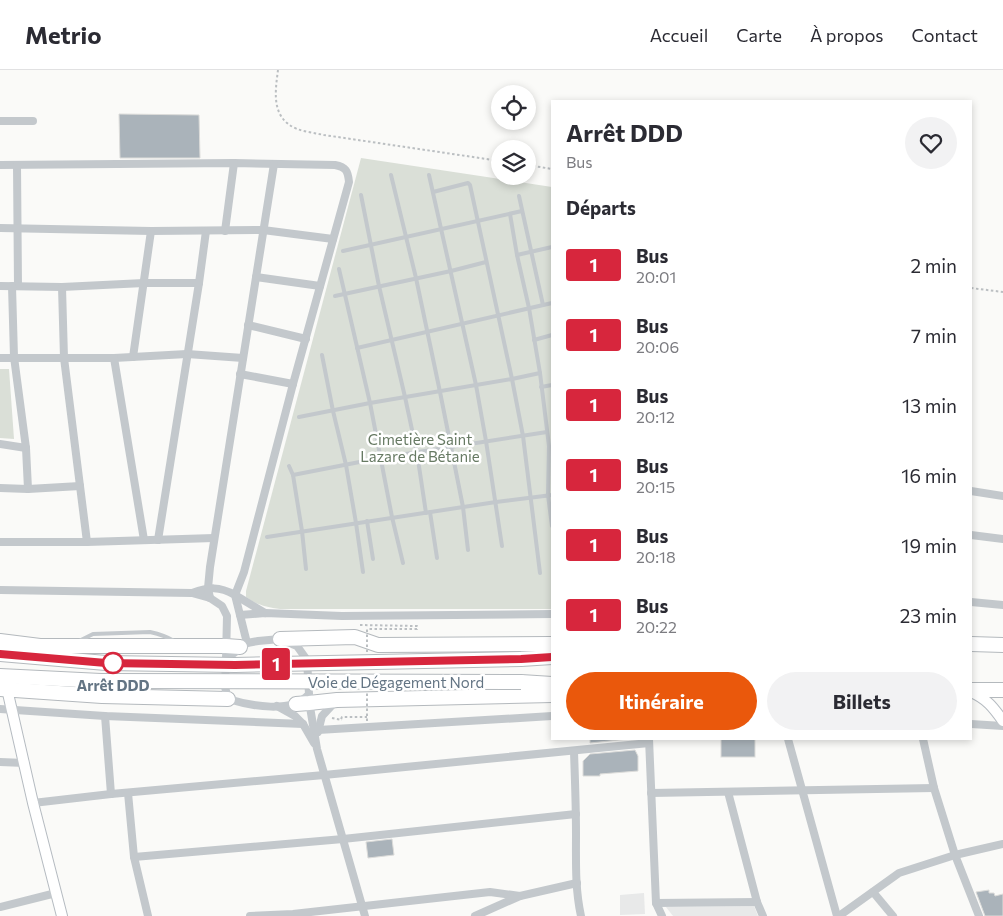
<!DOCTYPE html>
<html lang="fr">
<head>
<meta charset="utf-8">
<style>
	body { margin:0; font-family:Commissioner,sans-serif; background:#f2f2f3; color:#2b2b33; height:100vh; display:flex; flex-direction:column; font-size:19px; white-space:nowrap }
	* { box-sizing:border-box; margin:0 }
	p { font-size:16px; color:#7c7c81 }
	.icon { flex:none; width:28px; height:28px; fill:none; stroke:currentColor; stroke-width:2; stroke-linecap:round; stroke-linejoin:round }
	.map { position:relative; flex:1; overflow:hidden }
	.side { position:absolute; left:551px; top:30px; width:421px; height:640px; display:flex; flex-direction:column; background:#fff; border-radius:0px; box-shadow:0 2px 8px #0003 }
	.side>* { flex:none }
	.badge { padding:0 10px; border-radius:4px; font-size:18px; line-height:32px }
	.buttons { position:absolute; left:491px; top:15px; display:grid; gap:10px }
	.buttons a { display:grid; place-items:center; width:45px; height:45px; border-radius:50%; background:#fff; box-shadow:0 2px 8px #0003; font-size:25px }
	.map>.badge { position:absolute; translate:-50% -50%; box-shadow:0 0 0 2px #fff }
	h2 { padding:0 15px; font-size:19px; line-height:45px }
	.round { display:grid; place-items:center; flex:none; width:52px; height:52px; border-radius:26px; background:#f2f2f3 }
	.head { display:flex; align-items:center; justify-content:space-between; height:85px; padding:0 15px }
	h1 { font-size:24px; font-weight:700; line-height:38px }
	.action { display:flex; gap:10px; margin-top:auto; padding:10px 15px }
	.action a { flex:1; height:58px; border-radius:30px; background:#ea580c; color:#fff; font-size:20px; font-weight:700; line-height:58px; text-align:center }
	.action a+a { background:#f2f2f3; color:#2b2b33 }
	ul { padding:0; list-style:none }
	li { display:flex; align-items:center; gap:15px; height:70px; padding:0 15px }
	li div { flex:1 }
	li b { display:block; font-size:19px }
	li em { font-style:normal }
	li .badge { min-width:55px; font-weight:700; text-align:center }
	header { display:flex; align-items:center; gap:30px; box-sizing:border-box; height:70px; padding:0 25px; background:#fff; border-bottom:1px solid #e1e1e2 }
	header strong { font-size:24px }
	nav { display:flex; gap:28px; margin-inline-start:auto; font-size:18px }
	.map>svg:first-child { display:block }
	.built { fill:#e8e9e9 }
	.green { fill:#dadfd7 }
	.building { fill:#aab3ba; stroke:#dcdcda }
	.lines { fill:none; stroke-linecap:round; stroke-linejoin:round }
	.secondary-casing { stroke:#b5bbc1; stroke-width:12 }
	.highway-casing { stroke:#b4b9bd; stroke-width:16 }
	.path { stroke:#bbbfc2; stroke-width:2; stroke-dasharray:2.5 2.5; stroke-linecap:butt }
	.lane { stroke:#c3c8cc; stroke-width:4 }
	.street { stroke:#c3c8cc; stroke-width:8 }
	.secondary { stroke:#fff; stroke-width:10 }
	.highway { stroke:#fff; stroke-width:14 }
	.highway-bridge-casing { stroke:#b4b9bd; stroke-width:16; stroke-linecap:butt }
	.path-bridge { stroke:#bbbfc2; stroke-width:2; stroke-dasharray:2.5 2.5; stroke-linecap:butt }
	.highway-bridge { stroke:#fff; stroke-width:14 }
	.line-casing { stroke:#fff; stroke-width:11 }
	.line { stroke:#d7263d; stroke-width:8 }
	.stop-dot { fill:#fff; stroke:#d7263d; stroke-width:2.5 }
	.labels { text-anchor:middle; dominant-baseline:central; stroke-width:5; stroke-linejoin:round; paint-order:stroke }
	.park-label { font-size:15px; fill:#677a63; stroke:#fff }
	.street-label { font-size:15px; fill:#647584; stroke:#fff }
	.stop-label { font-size:15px; font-weight:bold; fill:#647584; stroke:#fff }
</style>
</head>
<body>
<header>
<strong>Metrio</strong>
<nav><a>Accueil</a><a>Carte</a><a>À propos</a><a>Contact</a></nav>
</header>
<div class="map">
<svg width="1003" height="846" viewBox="0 0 1003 846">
	<rect width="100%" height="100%" fill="#fafaf8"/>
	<g class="built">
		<polygon points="644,823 645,844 620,845 620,825"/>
		<polygon points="754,836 758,846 673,846 666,837"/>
	</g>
	<g class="green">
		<path d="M361,88l191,29v422h-272c-13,-2 -23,-4 -34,-12v-6z"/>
		<polygon points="0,299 9,299 14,369 0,368"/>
	</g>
	<g class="building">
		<polygon points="119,44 199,45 200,88 120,88"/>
		<polygon points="590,669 628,669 590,673"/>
		<rect x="721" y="669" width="34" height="18"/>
		<polygon points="635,680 638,686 638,701 600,704 600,706 583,706 583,691 590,684"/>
		<polygon points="392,769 394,785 368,788 366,772"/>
		<polygon points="989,820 989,823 994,823 995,826 1003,824 1003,846 985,846 976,822"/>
	</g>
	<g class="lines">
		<defs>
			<g id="secondary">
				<polyline points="7,619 33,733 62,846"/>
				<path d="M971,622c16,7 22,15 32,29"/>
			</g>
			<g id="highway">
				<polyline points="280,569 355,567 378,575 552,574"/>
				<polyline points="0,571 40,576 226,576 240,577"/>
				<polyline points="971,574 1003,575"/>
				<polyline points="0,584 106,593"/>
				<polyline points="521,589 552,587"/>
				<polyline points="0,606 101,611"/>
				<polyline points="521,612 552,614"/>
				<polyline points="0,619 102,626 228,629"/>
				<polyline points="971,620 1003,620"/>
				<polyline points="296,634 309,633 337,630 552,625"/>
			</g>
		</defs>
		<use href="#secondary" class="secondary-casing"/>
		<use href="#highway" class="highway-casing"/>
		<g class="path">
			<path d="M278,0c-3,23 -7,48 19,59 8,3 18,4 27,6l176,26"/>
			<polyline points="528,95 552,99"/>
			<polyline points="971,218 1003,222"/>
			<polyline points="360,555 417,556 417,559 368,559"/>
			<polyline points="332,648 342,650"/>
			<polyline points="341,649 342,647 367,647"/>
		</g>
		<g class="lane">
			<polyline points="391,105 416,208 440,322 463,437 468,480"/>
			<polyline points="429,105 476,315 486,371 502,476"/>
			<polyline points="433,122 468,113 470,115 512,309 523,366 540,503"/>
			<polyline points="361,125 379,216 405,327 417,383 426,443"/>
			<polyline points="519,126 543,235"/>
			<polyline points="510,144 517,185 529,238 540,303 549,376 548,425 552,456"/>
			<polyline points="343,181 522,141"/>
			<polyline points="517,185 552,177"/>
			<polyline points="339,199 370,333 392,447 403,493"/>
			<polyline points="335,226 451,201 486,192"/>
			<polyline points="534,270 552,265"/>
			<polyline points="357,278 552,233"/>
			<polyline points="322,285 333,341 346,395 356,453 363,502"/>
			<polyline points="541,317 552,315"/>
			<polyline points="299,347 370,333 512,309 540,303"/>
			<polyline points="289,396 293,405 302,461 306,499"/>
			<polyline points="293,405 380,388 547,362"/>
			<polyline points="430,442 437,488"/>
			<polyline points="367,451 373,489"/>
			<polyline points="267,467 496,432 552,425"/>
			<path d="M79,571l14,-7 57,-2c9,2 16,4 24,9"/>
		</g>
		<g class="street">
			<polyline points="0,51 33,51"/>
			<path d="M0,95l234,-2 101,2c11,2 13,6 14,17l-56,202 -49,188 -9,23 30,18"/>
			<polyline points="17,95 18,216"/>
			<polyline points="0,158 151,161 263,160 333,169"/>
			<polyline points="225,161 234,93"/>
			<polyline points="256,207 320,216"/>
			<polyline points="0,216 62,217 144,213 199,213"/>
			<polyline points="12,216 14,287 26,378 28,419"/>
			<polyline points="62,217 64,288 87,472"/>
			<polyline points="248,255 306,269"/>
			<polyline points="133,287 151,161"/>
			<polyline points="0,288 114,288 187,284 243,288"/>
			<polyline points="114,288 144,470"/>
			<polyline points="240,304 293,314"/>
			<polyline points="0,374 26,378"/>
			<polyline points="0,418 28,419 80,416"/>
			<polyline points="971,421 1003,426"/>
			<polyline points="971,465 1003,469"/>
			<polyline points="158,470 199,213 206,161"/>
			<polyline points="0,472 87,472 214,468"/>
			<polyline points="0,520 192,523 210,528 222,536 227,546 226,589"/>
			<path d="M192,523c17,-6 27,-7 43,2l12,48"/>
			<polyline points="210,528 208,518 210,497 274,94"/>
			<polyline points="971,532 1003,535"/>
			<polyline points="240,545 265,543 342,546 552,544"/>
			<path d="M280,569l17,7 10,14 2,34c-17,20 -58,12 -81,5l-3,-12 1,-28 21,-16 11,-2z"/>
			<polyline points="309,631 317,679 365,846"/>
			<polyline points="277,636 295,646 303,654 314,673"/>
			<polyline points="0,639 105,646 303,654"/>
			<polyline points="105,646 111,724"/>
			<polyline points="971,654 1003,656"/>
			<polyline points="318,660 552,646"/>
			<polyline points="318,662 322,646 335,632"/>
			<polyline points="649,669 656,833 662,846"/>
			<polyline points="788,669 837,846"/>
			<polyline points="923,669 934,718 955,785 979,846"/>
			<path d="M574,682c1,27 2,55 2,82 0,28 -1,55 5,82"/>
			<polyline points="0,692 25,693"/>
			<polyline points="728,722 757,832 763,846"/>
			<polyline points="128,723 134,787 148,846"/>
			<polyline points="651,723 934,718"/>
			<polyline points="33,733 111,724 324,705 649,673"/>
			<polyline points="134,787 343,769 576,744"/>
			<polyline points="873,822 893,846"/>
			<polyline points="656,833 757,832"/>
			<polyline points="0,837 56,823"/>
			<polyline points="250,846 293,844 490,822 520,826"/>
			<polyline points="475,846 520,826 577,813"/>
			<polyline points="839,846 899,803 955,785 1003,774"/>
		</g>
		<use href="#secondary" class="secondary"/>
		<use href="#highway" class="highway"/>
		<defs>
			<g id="highway-bridge">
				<polyline points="106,593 235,595 521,589"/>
				<polyline points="101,611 521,612"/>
			</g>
		</defs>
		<use href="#highway-bridge" class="highway-bridge-casing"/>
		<g class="path-bridge">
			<polyline points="367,582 367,559"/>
			<polyline points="367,651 367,621"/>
		</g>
		<use href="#highway-bridge" class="highway-bridge"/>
	</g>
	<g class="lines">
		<defs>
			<polyline id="line" points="0,584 106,593 235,595 521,589 552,587"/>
		</defs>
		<use href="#line" class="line-casing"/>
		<use href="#line" class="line"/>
	</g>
	<circle class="stop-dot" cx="113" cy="593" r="10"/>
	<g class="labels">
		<g class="park-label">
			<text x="420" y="369">Cimetière Saint<tspan x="420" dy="17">Lazare de Bétanie</tspan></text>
		</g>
		<g class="street-label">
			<text x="396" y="612">Voie de Dégagement Nord</text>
		</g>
		<g class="stop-label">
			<text x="113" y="615">Arrêt DDD</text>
		</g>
	</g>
</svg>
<div class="buttons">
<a><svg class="icon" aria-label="locate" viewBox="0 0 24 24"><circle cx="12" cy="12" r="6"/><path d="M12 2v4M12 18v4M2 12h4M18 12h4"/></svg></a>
<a><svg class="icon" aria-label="layers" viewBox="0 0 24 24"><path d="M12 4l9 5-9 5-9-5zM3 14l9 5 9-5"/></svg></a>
</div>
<b class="badge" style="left:276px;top:594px;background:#d7263d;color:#fff">1</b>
<section class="side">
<div class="head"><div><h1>Arrêt DDD</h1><p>Bus</p></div><a class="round"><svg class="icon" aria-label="heart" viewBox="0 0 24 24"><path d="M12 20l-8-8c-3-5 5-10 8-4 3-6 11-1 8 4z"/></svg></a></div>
<h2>Départs</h2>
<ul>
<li><span class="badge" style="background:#d7263d;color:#fff">1</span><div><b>Bus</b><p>20:01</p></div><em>2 min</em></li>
<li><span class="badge" style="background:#d7263d;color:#fff">1</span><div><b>Bus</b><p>20:06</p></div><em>7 min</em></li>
<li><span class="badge" style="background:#d7263d;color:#fff">1</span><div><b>Bus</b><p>20:12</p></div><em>13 min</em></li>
<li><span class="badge" style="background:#d7263d;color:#fff">1</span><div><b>Bus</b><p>20:15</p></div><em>16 min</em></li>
<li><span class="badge" style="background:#d7263d;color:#fff">1</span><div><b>Bus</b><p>20:18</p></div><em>19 min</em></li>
<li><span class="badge" style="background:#d7263d;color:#fff">1</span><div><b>Bus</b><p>20:22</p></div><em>23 min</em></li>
</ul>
<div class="action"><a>Itinéraire</a><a>Billets</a></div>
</section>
</div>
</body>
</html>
